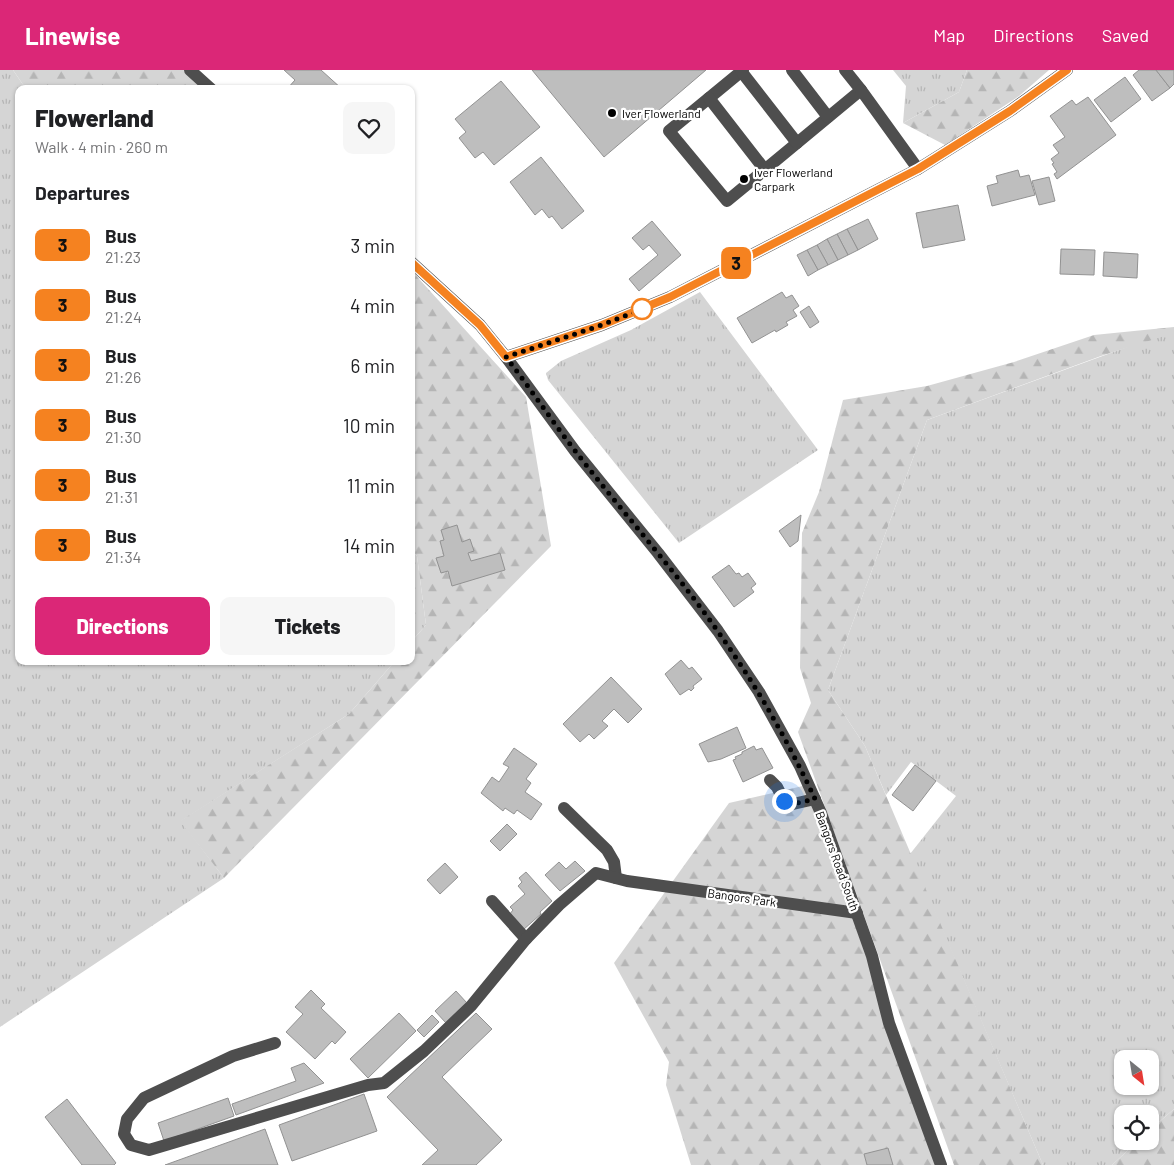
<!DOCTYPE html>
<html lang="en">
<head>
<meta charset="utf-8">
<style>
	body { margin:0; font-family:Barlow,sans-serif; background:#f6f6f6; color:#202124; height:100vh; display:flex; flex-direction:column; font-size:19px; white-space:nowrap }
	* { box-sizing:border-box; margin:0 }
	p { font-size:16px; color:#757577 }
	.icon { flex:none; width:28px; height:28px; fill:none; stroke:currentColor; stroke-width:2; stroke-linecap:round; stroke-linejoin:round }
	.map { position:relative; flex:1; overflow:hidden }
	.details { position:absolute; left:15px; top:15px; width:400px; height:580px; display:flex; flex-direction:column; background:#fff; border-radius:10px; box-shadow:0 1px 4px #0004 }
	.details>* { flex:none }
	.badge { padding:0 10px; border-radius:8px; font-size:18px; line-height:32px }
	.needle { width:32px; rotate:150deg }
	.buttons { position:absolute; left:1114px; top:980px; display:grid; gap:10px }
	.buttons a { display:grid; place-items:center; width:45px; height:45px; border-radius:10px; background:#fff; box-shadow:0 1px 4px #0004; font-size:25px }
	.you { position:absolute; width:25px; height:25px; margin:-12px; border:4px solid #fff; border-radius:50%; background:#1a73e8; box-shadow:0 0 0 8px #1a73e833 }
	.map>.badge { position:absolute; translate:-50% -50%; box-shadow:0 0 0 2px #fff }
	h2 { padding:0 20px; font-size:19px; line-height:45px }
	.round { display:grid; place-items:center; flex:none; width:52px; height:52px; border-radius:10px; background:#f6f6f6 }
	.summary { display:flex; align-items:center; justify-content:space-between; height:85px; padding:0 20px }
	h1 { font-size:24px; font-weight:800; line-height:38px }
	.action { display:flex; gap:10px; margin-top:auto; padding:10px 20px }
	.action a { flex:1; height:58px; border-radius:10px; background:#db2777; color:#fff; font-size:20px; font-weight:800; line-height:58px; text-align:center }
	.action a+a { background:#f6f6f6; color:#202124 }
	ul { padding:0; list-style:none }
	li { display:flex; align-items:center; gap:15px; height:60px; padding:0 20px }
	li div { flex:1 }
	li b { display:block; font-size:19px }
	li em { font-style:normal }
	li .badge { min-width:55px; font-weight:700; text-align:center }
	header { display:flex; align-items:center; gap:30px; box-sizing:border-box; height:70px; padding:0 25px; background:#db2777; color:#fff }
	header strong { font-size:24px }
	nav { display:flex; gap:28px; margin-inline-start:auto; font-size:18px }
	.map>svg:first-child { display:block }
	.grass { fill:url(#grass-tufts); fill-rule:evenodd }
	.forest { fill:url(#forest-firs) }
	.building { fill:#bebebe; stroke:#929292 }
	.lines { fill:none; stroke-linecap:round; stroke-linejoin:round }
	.minor { stroke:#4e4e4e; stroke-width:12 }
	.line-casing { stroke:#fff; stroke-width:11 }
	.line { stroke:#f58220; stroke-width:8 }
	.walk { stroke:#000; stroke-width:5; stroke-dasharray:0 9 }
	.poi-dot { fill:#000; stroke:#fff; stroke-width:2 }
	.stop-dot { fill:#fff; stroke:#f58220; stroke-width:2.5 }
	.labels { text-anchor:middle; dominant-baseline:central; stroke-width:4.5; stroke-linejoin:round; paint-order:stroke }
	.poi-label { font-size:12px; fill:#000; stroke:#fff; text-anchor:start }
	.street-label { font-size:12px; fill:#000; stroke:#fff }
</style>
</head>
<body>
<header>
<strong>Linewise</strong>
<nav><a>Map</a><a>Directions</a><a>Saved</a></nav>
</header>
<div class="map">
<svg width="1174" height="1095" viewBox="0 0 1174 1095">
	<defs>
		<pattern id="grass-tufts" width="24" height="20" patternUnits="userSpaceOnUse" patternTransform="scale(1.25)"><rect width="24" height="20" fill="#d5d5d5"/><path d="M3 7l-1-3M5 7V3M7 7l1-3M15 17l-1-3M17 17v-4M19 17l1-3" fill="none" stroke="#b5b5b5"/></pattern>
		<pattern id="forest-firs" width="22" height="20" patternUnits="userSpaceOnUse" patternTransform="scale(1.25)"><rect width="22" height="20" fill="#d5d5d5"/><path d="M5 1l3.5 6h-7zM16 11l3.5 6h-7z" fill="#b5b5b5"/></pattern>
	</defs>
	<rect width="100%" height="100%" fill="#fff"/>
	<g class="grass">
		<polygon points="0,0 13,0 26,19 19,19 19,591 395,591 349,644 181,751 224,808 0,957"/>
		<polygon points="893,0 967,0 959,22 903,53 906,16"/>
		<polygon points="700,222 818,380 679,473 548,310 546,303 561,291 631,260"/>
		<path d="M1174,260v779l-24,21v-16h-28v27h16l-26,24h-69l-133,-311 46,-58 -45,-34 -25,33 -21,-49 -37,-56 99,-270zM1122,989h28v27h-28z"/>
		<polygon points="411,479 417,486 426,555 411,572"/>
	</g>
	<g class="forest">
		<polygon points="13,0 190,0 211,19 26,19"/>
		<polygon points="967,0 1049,0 1019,26 945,75 903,53 959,22"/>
		<polygon points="411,200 526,327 551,476 224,808 180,751 349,644 395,591 411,591 411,572 426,555 417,486 411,479"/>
		<polygon points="1174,257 1174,263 1101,286 927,350 828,620 865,676 1043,1095 954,1095 798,662 811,633 800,598 802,463 819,422 843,330 927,316 1014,292 1094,265"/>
		<polygon points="807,715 941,1095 691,1095 666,1015 669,992 614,893 729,733"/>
		<polygon points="1174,1039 1174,1095 1112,1095 1138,1071 1150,1071 1150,1060"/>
	</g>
	<g class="building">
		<polygon points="284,0 321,0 342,19 287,19 295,10"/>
		<polygon points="532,0 706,0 604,87"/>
		<polygon points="1139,0 1156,0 1170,18 1152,31 1133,5"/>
		<polygon points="1156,0 1174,0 1174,14 1170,18"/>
		<polygon points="1125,7 1141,29 1111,52 1094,30"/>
		<polygon points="501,11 540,57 494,95 483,82 475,88 459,68 466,62 455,49"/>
		<polygon points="1088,27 1116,65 1057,109 1054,104 1057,102 1052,94 1054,93 1051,89 1059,83 1053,75 1065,67 1050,46 1072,30 1076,35"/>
		<polygon points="541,87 584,141 562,159 552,146 549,148 542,139 535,145 510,112"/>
		<polygon points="1018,100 1020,107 1029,105 1035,125 992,136 987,116 998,113 996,106"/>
		<polygon points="1049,107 1055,131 1039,135 1032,111"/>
		<polygon points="958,135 965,170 923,178 916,143"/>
		<polygon points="868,149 878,169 858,180 847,159"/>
		<polygon points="652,151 681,185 639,221 629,209 658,185 649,175 643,180 632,168"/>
		<polygon points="847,159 858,180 848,185 837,164"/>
		<polygon points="837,164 848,185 838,190 827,169"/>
		<polygon points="827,169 838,190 828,195 817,175"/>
		<polygon points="817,175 828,195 818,200 807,180"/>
		<polygon points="1061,179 1095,180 1094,205 1060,204"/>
		<polygon points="807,180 818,200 808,206 797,185"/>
		<polygon points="1104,182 1138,184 1137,208 1103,206"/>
		<polygon points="782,222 786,228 792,225 799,236 793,240 797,246 786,252 788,255 776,262 775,260 752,273 737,248"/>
		<polygon points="809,236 819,252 810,258 800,242"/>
		<polygon points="801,445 798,471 790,477 779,461"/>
		<polygon points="457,455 462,472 470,469 474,481 468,483 471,491 500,483 505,500 452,516 448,501 441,503 436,488 444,486 440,471 444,470 441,460"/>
		<polygon points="729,495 736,504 739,503 742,507 748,503 756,514 751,518 754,522 734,537 712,507"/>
		<polygon points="681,590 689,599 692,597 702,609 693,616 694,618 691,621 689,619 680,625 665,604"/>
		<polygon points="611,607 642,639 628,653 614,639 602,651 608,656 594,669 589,664 580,672 563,654"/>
		<polygon points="737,657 746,678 721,689 708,692 699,674"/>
		<polygon points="754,676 756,680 762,678 773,698 743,712 733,690 736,689 735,687 742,684 742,682"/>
		<polygon points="514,678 537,694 526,709 531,713 525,722 542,734 531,750 517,740 514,744 505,738 503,741 481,723 492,707 499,712 509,697 503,694"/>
		<polygon points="915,695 936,711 913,741 892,725"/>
		<polygon points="507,754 517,764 500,781 490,771"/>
		<polygon points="575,791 585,801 560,821 545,805 559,792 566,799"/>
		<polygon points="445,793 458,807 440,824 427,810"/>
		<polygon points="526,802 552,831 540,842 541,844 523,860 509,845 513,840 510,837 525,824 518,816 522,812 519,808"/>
		<polygon points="311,920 325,934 321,938 346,962 335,974 332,971 315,989 286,962 303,944 295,937"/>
		<polygon points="456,921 467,933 446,953 435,941"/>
		<polygon points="399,943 416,961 368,1008 350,989"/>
		<polygon points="476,943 492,959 442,1007 502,1070 476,1095 422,1095 438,1080 387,1027"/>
		<polygon points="432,945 439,952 424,967 417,960"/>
		<polygon points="304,993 324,1013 236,1045 232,1034 296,1011 291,998"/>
		<polygon points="364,1024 377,1061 292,1091 279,1055"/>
		<polygon points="228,1028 234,1046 164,1071 158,1053"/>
		<polygon points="67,1029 116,1093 114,1095 82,1095 45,1047"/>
		<polygon points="265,1059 278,1095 165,1095"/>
		<polygon points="888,1078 893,1095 867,1095 864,1084"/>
	</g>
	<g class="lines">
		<g class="minor">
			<polyline points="190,0 211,19"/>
			<polyline points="743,0 669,61 727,131 861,20 845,0"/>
			<polyline points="792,0 828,47"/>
			<polyline points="741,1 797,73"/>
			<polyline points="861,20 918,99"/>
			<polyline points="709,28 765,100"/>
			<polyline points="411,192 480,255 506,287 575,381 658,483 718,561 759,622 800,696 821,743 872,886 889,953 941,1095"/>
			<polyline points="506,287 602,255 670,227 918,99 1010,41 1067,0"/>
			<polyline points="770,710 777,717 784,731 793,734 815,729"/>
			<polyline points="564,738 607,780 614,792 616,808"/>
			<polyline points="492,831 526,869"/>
			<polyline points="275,973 233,986 144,1028 127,1049 124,1064 131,1075 149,1080 368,1015 384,1013 424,981 471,936 526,869 559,835 596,803 627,811 857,843"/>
		</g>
	</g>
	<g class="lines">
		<defs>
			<polyline id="line" points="411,192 480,255 506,287 602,255 670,227 918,99 1010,41 1067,0"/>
		</defs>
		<use href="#line" class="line-casing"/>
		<use href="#line" class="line"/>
		<path class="walk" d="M642,239l-40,16 -96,32c24,31 46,64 70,95 47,61 99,118 143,181 37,52 69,108 96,166l-22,5 -9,-3"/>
	</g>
	<g class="poi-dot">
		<circle cx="612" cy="43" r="5"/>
		<circle cx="744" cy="109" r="5"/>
	</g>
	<circle class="stop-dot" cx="642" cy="239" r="10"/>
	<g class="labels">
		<g class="poi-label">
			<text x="622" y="43">Iver Flowerland</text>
			<text x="754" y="102">Iver Flowerland<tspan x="754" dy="14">Carpark</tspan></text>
		</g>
		<g class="street-label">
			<text transform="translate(838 791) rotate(70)">Bangors Road South</text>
			<text transform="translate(742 827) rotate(8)">Bangors Park</text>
		</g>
	</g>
</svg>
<div class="buttons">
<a><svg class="needle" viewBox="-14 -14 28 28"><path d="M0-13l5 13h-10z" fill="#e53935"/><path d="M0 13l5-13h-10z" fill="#757577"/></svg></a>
<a><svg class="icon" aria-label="locate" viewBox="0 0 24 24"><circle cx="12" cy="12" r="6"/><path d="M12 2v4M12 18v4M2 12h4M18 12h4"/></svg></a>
</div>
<div class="you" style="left:784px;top:731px"></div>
<b class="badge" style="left:736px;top:193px;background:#f58220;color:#111">3</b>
<section class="details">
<div class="summary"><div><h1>Flowerland</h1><p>Walk · 4 min · 260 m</p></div><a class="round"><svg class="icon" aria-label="heart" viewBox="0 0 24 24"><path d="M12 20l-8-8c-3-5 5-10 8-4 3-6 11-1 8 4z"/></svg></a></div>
<h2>Departures</h2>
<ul>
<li><span class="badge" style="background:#f58220;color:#111">3</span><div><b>Bus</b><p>21:23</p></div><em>3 min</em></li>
<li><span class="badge" style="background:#f58220;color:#111">3</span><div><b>Bus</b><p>21:24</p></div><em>4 min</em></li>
<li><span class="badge" style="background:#f58220;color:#111">3</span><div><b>Bus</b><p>21:26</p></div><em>6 min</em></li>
<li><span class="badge" style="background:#f58220;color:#111">3</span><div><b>Bus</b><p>21:30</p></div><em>10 min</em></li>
<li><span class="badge" style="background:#f58220;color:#111">3</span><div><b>Bus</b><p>21:31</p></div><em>11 min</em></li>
<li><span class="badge" style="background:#f58220;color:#111">3</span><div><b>Bus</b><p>21:34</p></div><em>14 min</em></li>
</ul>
<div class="action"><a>Directions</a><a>Tickets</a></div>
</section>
</div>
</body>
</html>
